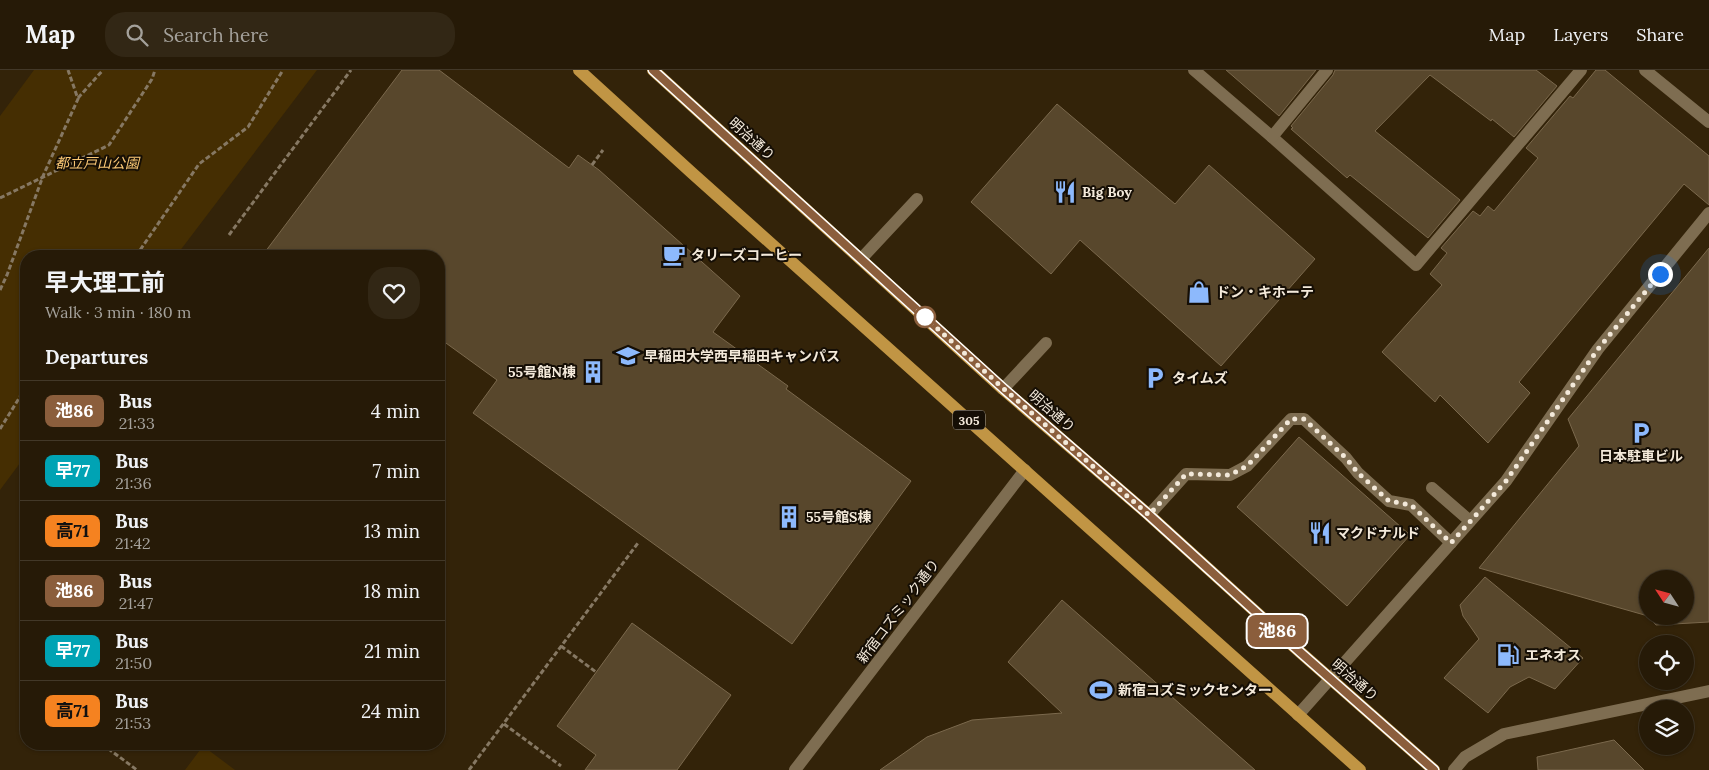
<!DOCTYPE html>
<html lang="en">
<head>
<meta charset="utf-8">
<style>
	body { margin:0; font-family:Lora,"Noto Sans JP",serif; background:#322715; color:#f1f3f6; height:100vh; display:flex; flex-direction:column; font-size:19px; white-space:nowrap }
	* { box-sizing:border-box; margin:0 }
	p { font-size:16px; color:#a4a19b }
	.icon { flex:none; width:28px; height:28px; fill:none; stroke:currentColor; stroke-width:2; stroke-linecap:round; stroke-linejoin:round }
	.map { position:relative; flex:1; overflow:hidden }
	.details { position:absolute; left:20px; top:180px; width:425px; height:500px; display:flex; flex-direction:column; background:#261a07; border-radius:20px; box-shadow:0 1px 4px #0004,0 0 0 1px #423828 }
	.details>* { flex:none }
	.badge { padding:0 10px; border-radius:8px; font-size:18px; line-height:32px }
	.needle { width:32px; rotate:306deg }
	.tools { position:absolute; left:1639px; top:500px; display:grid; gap:10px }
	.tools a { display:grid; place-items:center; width:55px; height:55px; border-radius:50%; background:#261a07; box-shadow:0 1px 4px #0004,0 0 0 1px #423828; font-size:25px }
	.you { position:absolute; width:25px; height:25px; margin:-12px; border:4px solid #fff; border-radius:50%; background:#1a73e8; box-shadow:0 0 0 8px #1a73e833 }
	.map>.badge { position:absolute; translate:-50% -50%; box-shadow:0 0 0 2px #fff }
	h2 { padding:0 25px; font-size:19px; line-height:45px }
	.round { display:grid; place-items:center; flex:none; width:52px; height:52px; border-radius:20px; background:#322715 }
	.head { display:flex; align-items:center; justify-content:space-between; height:85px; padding:0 25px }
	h1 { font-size:24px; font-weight:700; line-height:38px }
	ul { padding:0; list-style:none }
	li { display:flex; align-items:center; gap:15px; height:60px; padding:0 25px; border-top:1px solid #423828 }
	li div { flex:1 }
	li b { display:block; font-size:19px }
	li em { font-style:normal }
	li .badge { min-width:55px; font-weight:700; text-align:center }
	header { display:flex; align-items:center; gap:30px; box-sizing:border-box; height:70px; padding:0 25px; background:#261a07; border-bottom:1px solid #423828 }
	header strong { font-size:24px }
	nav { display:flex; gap:28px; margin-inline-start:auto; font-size:18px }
	.search { width:350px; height:45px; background:#322715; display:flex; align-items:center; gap:12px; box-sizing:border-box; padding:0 18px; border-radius:20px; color:#a4a19b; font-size:19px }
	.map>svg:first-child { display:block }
	.green { fill:#452e02 }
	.building { fill:#58472c; stroke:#7b694d }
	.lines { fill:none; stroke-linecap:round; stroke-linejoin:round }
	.path { stroke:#867863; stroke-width:3; stroke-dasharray:5 2.5; stroke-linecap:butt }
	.minor { stroke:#7e6d51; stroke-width:12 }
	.major { stroke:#c19544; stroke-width:12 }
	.line-casing { stroke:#fff; stroke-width:11 }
	.line { stroke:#8b5e3c; stroke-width:8 }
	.walk { stroke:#f3e9da; stroke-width:5; stroke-dasharray:0 9 }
	.stop-dot { fill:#fff; stroke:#8b5e3c; stroke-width:2.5 }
	.labels { text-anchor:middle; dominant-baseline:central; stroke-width:4; stroke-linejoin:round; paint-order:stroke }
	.shield { fill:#150e05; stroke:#b0a79a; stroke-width:1 }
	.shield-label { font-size:12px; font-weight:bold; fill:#f3e9da }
	.street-label { font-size:14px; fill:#f3e9da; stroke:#150e05 }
	.park-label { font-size:14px; font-style:italic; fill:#fbc875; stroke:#150e05 }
	.poi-label { font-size:14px; font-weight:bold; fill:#f3e9da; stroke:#150e05; text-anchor:start }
</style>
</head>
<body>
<header>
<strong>Map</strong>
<div class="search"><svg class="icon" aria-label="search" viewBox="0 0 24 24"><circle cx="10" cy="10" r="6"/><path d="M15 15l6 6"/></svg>Search here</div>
<nav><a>Map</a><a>Layers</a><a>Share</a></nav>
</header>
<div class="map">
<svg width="1709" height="700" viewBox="0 0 1709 700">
	<rect width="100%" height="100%" fill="#332309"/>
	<g class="green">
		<polygon points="34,0 317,0 176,186 26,186 26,385 0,420 0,46"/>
		<polygon points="203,676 235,700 185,700"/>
	</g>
	<g class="building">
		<polygon points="402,0 439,0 569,98 578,85 599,100 740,226 713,262 788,316 786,319 911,411 792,574 473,343 497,310 439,268 439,186 262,186"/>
		<polygon points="1226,0 1316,0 1279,46"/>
		<polygon points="1335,0 1536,0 1557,16 1514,67 1492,49 1491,51 1430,5 1375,61 1460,130 1428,168 1350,105 1347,108 1291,59 1293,58 1291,56 1333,5"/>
		<polygon points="1596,0 1605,0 1709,86 1709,135 1684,114 1519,312 1530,323 1488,373 1440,325 1435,332 1382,282 1442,215 1430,204 1447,183 1441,178 1473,141 1480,146 1488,136 1494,141 1538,88 1526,78 1570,26 1573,28"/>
		<polygon points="1057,34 1175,134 1209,95 1315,189 1221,296 1080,170 1051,204 971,132"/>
		<polygon points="1709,178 1709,552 1656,555 1648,546 1685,546 1685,509 1648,509 1648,546 1479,498 1579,376 1568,349"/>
		<polygon points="1299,367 1410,465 1347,536 1237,437"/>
		<polygon points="1485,507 1583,588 1555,619 1529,607 1510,617 1488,643 1444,608 1479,569 1463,546 1460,535"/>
		<polygon points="1062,530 1255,700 880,700 927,667 972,650 1062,643 1008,592"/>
		<polygon points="632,553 731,625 677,700 585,700 596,685 557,656"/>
		<polygon points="1614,670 1644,700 1538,700 1537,687"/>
	</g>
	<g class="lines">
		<g class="path">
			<polyline points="78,28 103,0"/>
			<polyline points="592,95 603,80"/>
			<polyline points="0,128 109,75 152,9 155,0"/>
			<polyline points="229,165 351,0"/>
			<polyline points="136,186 199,94 248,57 283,0"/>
			<polyline points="0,220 7,205 43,106 78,29 68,0"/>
			<polyline points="0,359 26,317"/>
			<polyline points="561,576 596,602"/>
			<polyline points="504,654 561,696"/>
			<polyline points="102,674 137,700"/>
			<polyline points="469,700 638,473"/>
		</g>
		<g class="minor">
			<polyline points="1194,0 1272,67 1416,195 1581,0"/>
			<polyline points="1645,0 1709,52"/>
			<polyline points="1272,67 1327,0"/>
			<polyline points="861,189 917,129"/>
			<polyline points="1003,319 1046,273"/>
			<polyline points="1432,418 1470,451"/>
			<polyline points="1149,445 1186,404 1230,405 1247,396 1291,349 1304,349 1346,388 1358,403 1389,431 1411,435 1451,473"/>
			<polyline points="1298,645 1506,411 1598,279 1709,143"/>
			<polyline points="795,700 1025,400"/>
			<polyline points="1454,700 1465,687 1504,664 1709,621"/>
		</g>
		<g class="major">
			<polyline points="579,0 692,103 1360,700"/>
			<polyline points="653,0 1003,319 1149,445 1300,582 1434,700"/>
		</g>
	</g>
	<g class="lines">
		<defs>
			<polyline id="line" points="653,0 1004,319 1149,445 1300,582 1434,700"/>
		</defs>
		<use href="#line" class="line-casing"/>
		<use href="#line" class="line"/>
		<polyline class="walk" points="925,247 918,241 1004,319 1149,445 1186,404 1230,405 1247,396 1291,349 1304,349 1346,388 1358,403 1389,431 1411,435 1451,473 1506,411 1598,279 1660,204"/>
	</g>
	<defs>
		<symbol id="restaurant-bare" viewBox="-9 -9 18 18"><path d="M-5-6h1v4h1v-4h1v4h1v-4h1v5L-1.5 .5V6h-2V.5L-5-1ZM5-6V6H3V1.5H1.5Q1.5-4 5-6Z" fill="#8db9fc" stroke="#150e05" stroke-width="2.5" paint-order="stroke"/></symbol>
		<symbol id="cafe-bare" viewBox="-9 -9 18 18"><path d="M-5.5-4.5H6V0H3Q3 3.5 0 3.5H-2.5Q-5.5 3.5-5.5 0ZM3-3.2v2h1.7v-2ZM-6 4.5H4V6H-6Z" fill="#8db9fc" stroke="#150e05" stroke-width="2.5" paint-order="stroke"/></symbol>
		<symbol id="shop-bare" viewBox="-9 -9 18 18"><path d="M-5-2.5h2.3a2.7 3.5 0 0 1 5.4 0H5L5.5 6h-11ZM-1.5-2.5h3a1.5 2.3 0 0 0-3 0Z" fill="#8db9fc" stroke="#150e05" stroke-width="2.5" paint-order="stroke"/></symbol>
		<symbol id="university-bare" viewBox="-9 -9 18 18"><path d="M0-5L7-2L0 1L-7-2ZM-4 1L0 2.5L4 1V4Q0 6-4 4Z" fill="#8db9fc" stroke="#150e05" stroke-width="2.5" paint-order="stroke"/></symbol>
		<symbol id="building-bare" viewBox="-9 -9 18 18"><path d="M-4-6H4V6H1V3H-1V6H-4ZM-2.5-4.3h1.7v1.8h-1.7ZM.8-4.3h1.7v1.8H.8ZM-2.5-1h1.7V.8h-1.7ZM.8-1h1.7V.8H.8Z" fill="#8db9fc" stroke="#150e05" stroke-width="2.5" paint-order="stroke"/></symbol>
		<symbol id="parking-bare" viewBox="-9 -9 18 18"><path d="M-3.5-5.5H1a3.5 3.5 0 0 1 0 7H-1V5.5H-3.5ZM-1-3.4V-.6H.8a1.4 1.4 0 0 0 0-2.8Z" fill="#8db9fc" stroke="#150e05" stroke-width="2.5" paint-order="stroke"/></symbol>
		<symbol id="fuel-bare" viewBox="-9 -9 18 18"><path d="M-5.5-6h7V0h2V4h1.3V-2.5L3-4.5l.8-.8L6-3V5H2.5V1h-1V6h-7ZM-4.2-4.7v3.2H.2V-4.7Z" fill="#8db9fc" stroke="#150e05" stroke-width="2.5" paint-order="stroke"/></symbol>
		<symbol id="stadium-bare" viewBox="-9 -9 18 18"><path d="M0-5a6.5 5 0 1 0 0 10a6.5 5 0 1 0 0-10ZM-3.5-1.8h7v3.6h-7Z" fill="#8db9fc" stroke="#150e05" stroke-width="2.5" paint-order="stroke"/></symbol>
	</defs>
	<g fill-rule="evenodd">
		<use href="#restaurant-bare" x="1049" y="106" width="32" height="32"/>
		<use href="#cafe-bare" x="658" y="169" width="32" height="32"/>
		<use href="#shop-bare" x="1183" y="206" width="32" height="32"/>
		<use href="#university-bare" x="612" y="270" width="32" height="32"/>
		<use href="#building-bare" x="577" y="286" width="32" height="32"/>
		<use href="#parking-bare" x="1139" y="292" width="32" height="32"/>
		<use href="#parking-bare" x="1625" y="347" width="32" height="32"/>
		<use href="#building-bare" x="773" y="431" width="32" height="32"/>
		<use href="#restaurant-bare" x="1304" y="447" width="32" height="32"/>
		<use href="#fuel-bare" x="1492" y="569" width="32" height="32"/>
		<use href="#stadium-bare" x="1085" y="604" width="32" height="32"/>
	</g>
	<circle class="stop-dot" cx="925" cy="247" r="10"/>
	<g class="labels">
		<rect class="shield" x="953" y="340.5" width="32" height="19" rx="4"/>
		<g class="shield-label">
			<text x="969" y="350">305</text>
		</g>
		<g class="street-label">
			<text transform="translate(752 69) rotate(42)">明治通り</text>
			<text transform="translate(1052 341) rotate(41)">明治通り</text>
			<text transform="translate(898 541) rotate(-53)">新宿コズミック通り</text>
			<text transform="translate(1355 610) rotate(41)">明治通り</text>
		</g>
		<g class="park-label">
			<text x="97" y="93">都立戸山公園</text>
		</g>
		<g class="poi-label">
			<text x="1082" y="122">Big Boy</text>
			<text x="691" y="185">タリーズコーヒー</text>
			<text x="1216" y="222">ドン・キホーテ</text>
			<text x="644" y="286">早稲田大学西早稲田キャンパス</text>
			<text x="576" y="302" text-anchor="end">55号館N棟</text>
			<text x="1172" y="308">タイムズ</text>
			<text x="1641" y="386" text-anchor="middle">日本駐車ビル</text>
			<text x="806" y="447">55号館S棟</text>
			<text x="1336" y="463">マクドナルド</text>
			<text x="1525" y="585">エネオス</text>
			<text x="1118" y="620">新宿コズミックセンター</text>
		</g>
	</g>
</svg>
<div class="tools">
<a><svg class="needle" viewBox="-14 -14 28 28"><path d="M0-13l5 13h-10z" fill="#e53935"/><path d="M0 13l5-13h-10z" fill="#a4a19b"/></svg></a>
<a><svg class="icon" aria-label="locate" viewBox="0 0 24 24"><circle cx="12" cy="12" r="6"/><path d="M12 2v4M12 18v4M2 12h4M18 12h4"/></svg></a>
<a><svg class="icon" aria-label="layers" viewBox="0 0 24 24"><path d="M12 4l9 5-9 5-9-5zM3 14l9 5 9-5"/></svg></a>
</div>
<div class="you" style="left:1660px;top:204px"></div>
<b class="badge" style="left:1277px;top:561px;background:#8b5e3c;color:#fff">池86</b>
<section class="details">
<div class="head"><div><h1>早大理工前</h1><p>Walk · 3 min · 180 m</p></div><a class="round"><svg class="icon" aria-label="heart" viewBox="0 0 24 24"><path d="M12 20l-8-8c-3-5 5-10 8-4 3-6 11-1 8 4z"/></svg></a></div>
<h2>Departures</h2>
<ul>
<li><span class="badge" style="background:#8b5e3c;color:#fff">池86</span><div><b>Bus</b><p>21:33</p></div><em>4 min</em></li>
<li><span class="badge" style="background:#00a3b4;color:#fff">早77</span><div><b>Bus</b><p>21:36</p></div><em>7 min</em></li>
<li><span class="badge" style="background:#f58220;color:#111">高71</span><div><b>Bus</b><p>21:42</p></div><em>13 min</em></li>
<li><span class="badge" style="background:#8b5e3c;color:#fff">池86</span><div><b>Bus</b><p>21:47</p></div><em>18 min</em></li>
<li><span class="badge" style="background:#00a3b4;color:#fff">早77</span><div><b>Bus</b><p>21:50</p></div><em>21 min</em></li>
<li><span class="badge" style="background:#f58220;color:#111">高71</span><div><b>Bus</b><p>21:53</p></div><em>24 min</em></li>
</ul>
</section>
</div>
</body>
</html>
